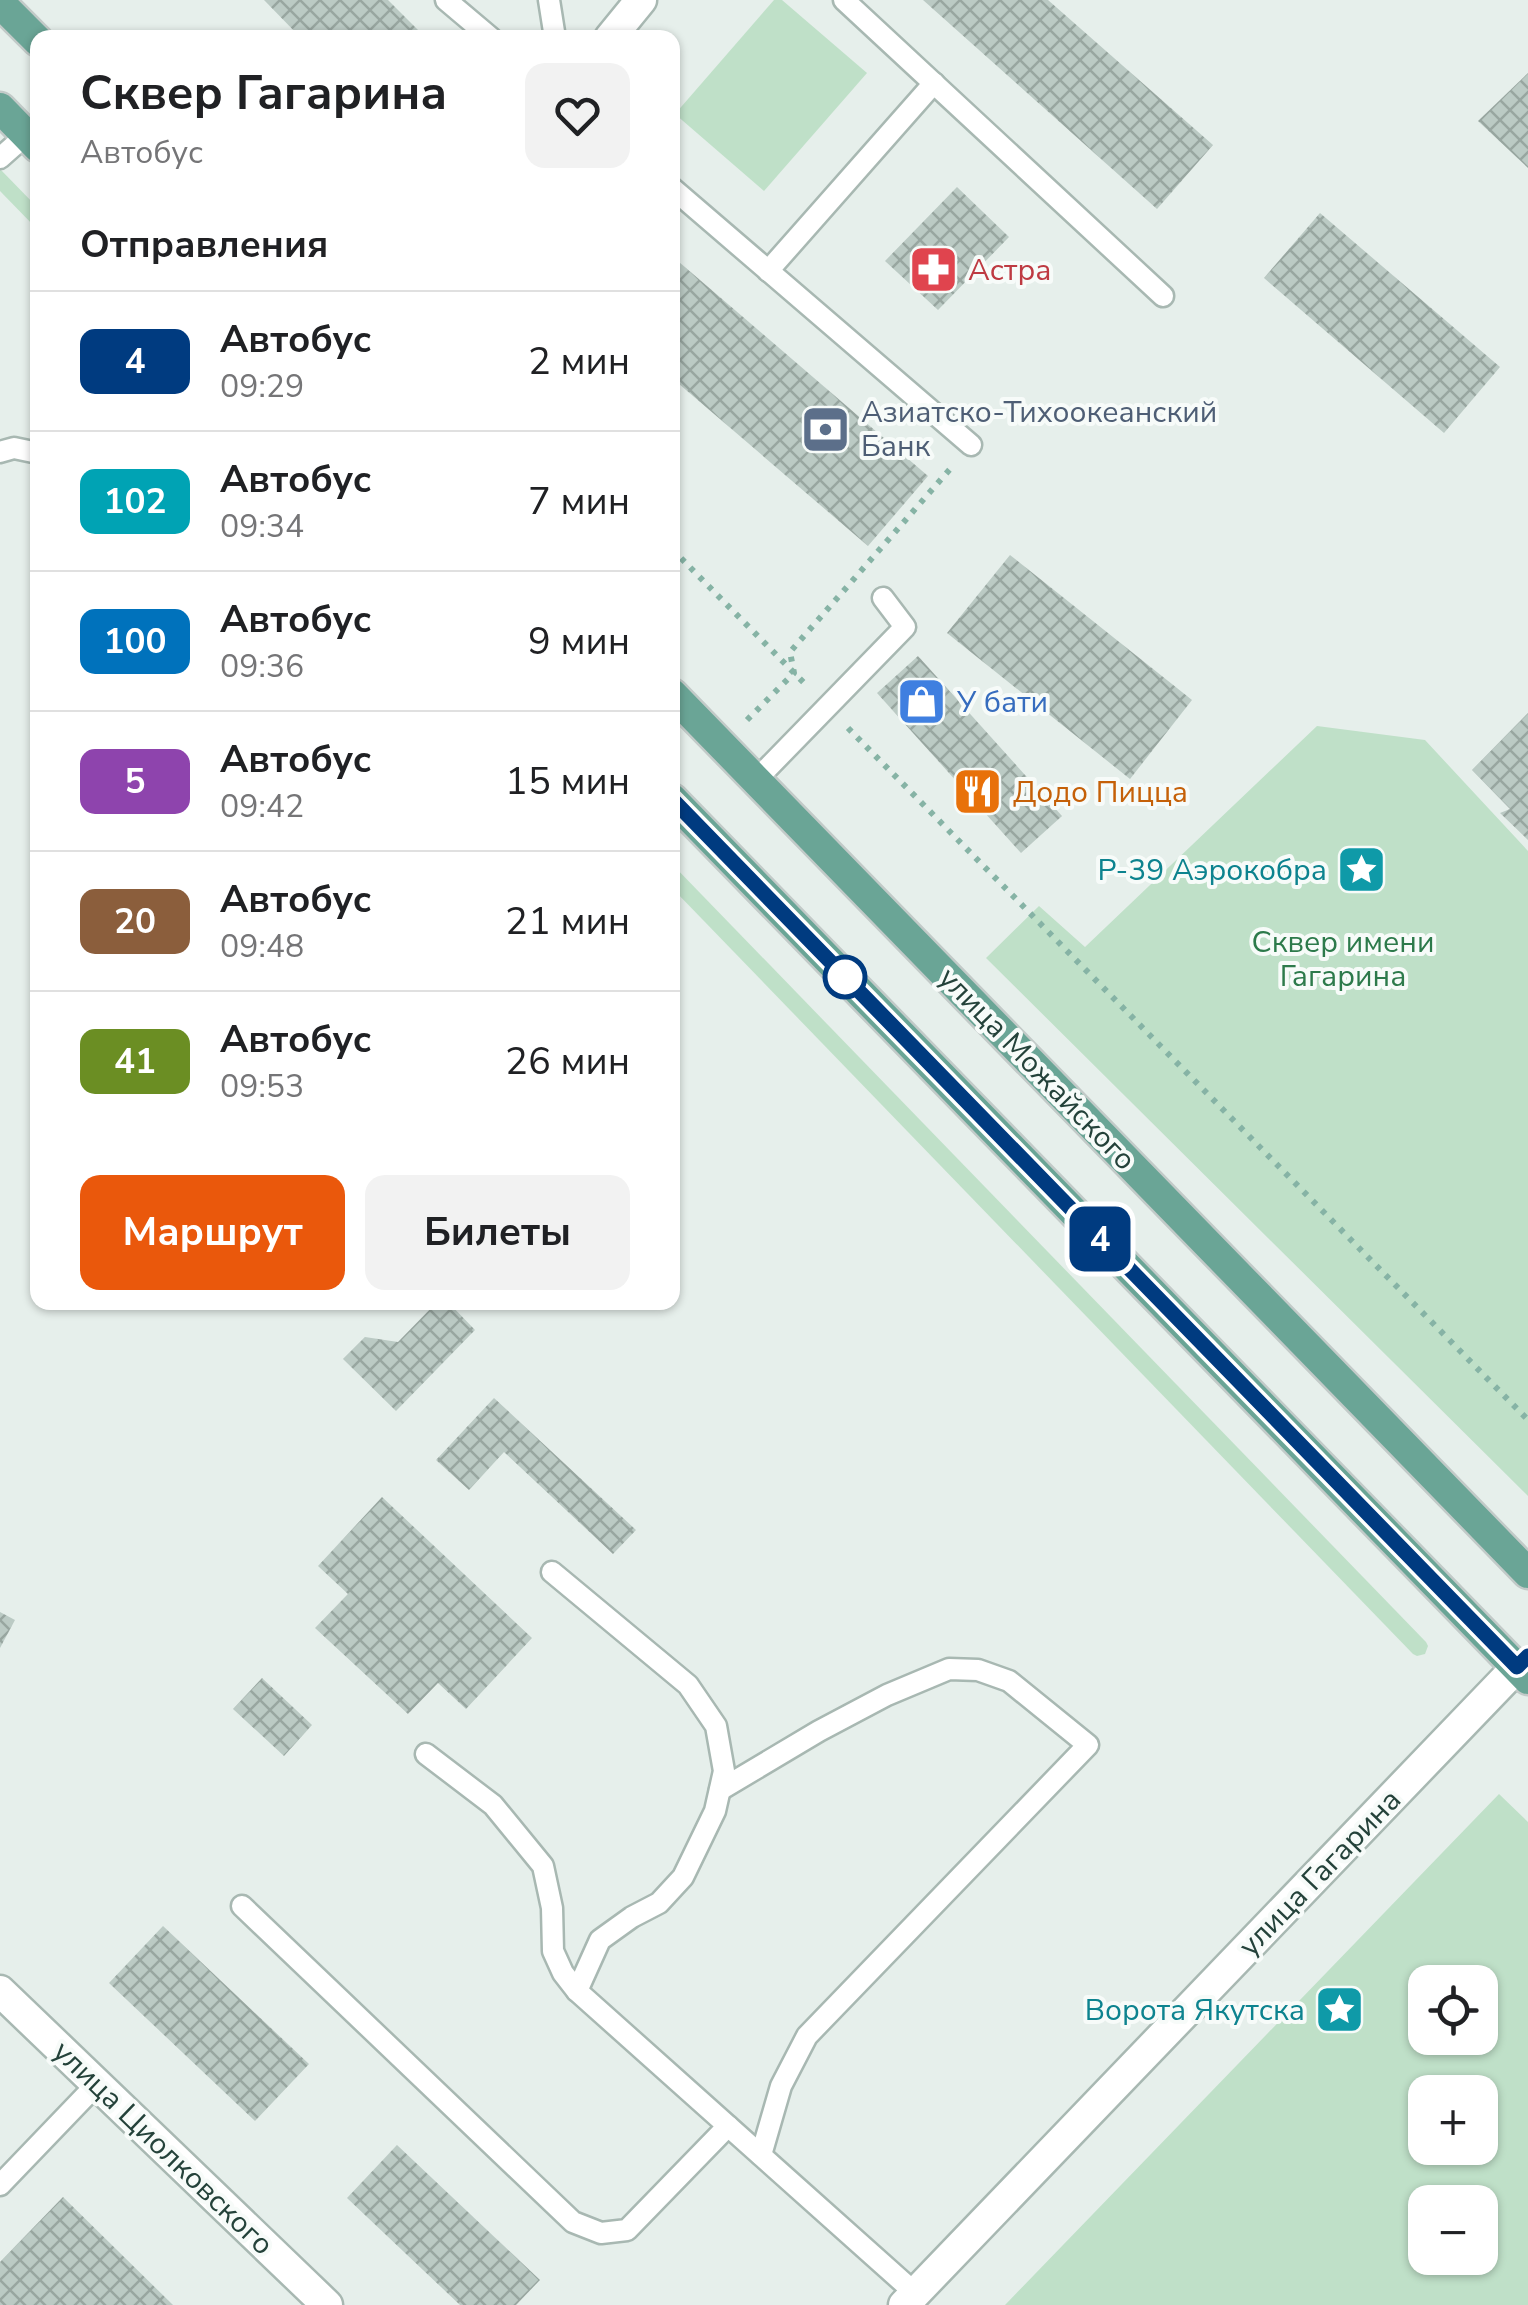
<!DOCTYPE html>
<html lang="ru">
<head>
<meta charset="utf-8">
<style>
	body { margin:0; font-family:"Nunito Sans",sans-serif; background:#f2f2f2; color:#202124; height:100vh; display:flex; flex-direction:column; font-size:38px; white-space:nowrap }
	* { box-sizing:border-box; margin:0 }
	p { font-size:32px; color:#757577 }
	.icon { flex:none; width:55px; height:55px; fill:none; stroke:currentColor; stroke-width:2; stroke-linecap:round; stroke-linejoin:round }
	.map { position:relative; flex:1; overflow:hidden }
	.side { position:absolute; left:30px; top:30px; width:650px; height:1280px; display:flex; flex-direction:column; background:#fff; border-radius:20px; box-shadow:0 2px 8px #0004 }
	.side>* { flex:none }
	.badge { padding:0 20px; border-radius:15px; font-size:35px; line-height:65px }
	.buttons { position:absolute; left:1408px; top:1965px; display:grid; gap:20px }
	.buttons a { display:grid; place-items:center; width:90px; height:90px; border-radius:20px; background:#fff; box-shadow:0 2px 8px #0004; font-size:50px }
	.map>.badge { position:absolute; translate:-50% -50%; box-shadow:0 0 0 5px #fff }
	h2 { padding:0 50px; font-size:38px; line-height:90px }
	.round { display:grid; place-items:center; flex:none; width:105px; height:105px; border-radius:20px; background:#f2f2f2 }
	.head { display:flex; align-items:center; justify-content:space-between; height:170px; padding:0 50px }
	h1 { font-size:48px; font-weight:700; line-height:75px }
	.button { display:flex; gap:20px; margin-top:auto; padding:20px 50px }
	.button a { flex:1; height:115px; border-radius:20px; background:#ea580c; color:#fff; font-size:40px; font-weight:700; line-height:115px; text-align:center }
	.button a+a { background:#f2f2f2; color:#202124 }
	ul { padding:0; list-style:none }
	li { display:flex; align-items:center; gap:30px; height:140px; padding:0 50px; border-top:2px solid #e0e0e0 }
	li div { flex:1 }
	li b { display:block; font-size:38px }
	li em { font-style:normal }
	li .badge { min-width:110px; font-weight:700; text-align:center }
	.map>svg:first-child { display:block }
	.green { fill:#bfe0c8; fill-rule:evenodd }
	.building { fill:url(#building-cross-hatch) }
	.lines { fill:none; stroke-linecap:round; stroke-linejoin:round }
	.lane-casing { stroke:#a8b8b2; stroke-width:25 }
	.street-casing { stroke:#a8b8b2; stroke-width:35 }
	.primary-casing { stroke:#c2cac8; stroke-width:35 }
	.path { stroke:#86b3a5; stroke-width:6; stroke-dasharray:5 8; stroke-linecap:butt }
	.lane { stroke:#fff; stroke-width:20 }
	.street { stroke:#fff; stroke-width:30 }
	.primary { stroke:#6aa596; stroke-width:30 }
	.line-casing { stroke:#fff; stroke-width:22 }
	.line { stroke:#003b80; stroke-width:15 }
	.stop-dot { fill:#fff; stroke:#003b80; stroke-width:5 }
	.labels { text-anchor:middle; dominant-baseline:central; stroke-width:8; stroke-linejoin:round; paint-order:stroke }
	.health-label { font-size:30px; fill:#be3a42; stroke:#f7fbf9; text-anchor:start }
	.service-label { font-size:30px; fill:#4e5e75; stroke:#f7fbf9; text-anchor:start }
	.shop-label { font-size:30px; fill:#366cbe; stroke:#f7fbf9; text-anchor:start }
	.food-label { font-size:30px; fill:#c56008; stroke:#f7fbf9; text-anchor:start }
	.culture-label { font-size:30px; fill:#0d838f; stroke:#f7fbf9; text-anchor:end }
	.park-label { font-size:30px; fill:#2d7a4b; stroke:#f7fbf9 }
	.street-label { font-size:30px; fill:#24423a; stroke:#f7fbf9 }
</style>
</head>
<body>
<div class="map">
<svg width="1528" height="2305" viewBox="0 0 1528 2305">
	<defs>
		<pattern id="building-cross-hatch" width="8" height="8" patternUnits="userSpaceOnUse" patternTransform="scale(2.5)"><rect width="8" height="8" fill="#bbcac4"/><path d="M0 0l8 8M0 8l8-8" fill="none" stroke="#98a6a0"/></pattern>
	</defs>
	<rect width="100%" height="100%" fill="#e6efeb"/>
	<g class="green">
		<polygon points="774,0 782,0 867,73 764,191 675,114"/>
		<polygon points="0,169 37,207 37,229 0,191"/>
		<polygon points="1317,726 1425,740 1528,851 1528,1496 986,958 1039,906 1085,947"/>
		<polygon points="672,864 1426,1642 1428,1646 1425,1654 1417,1656 1413,1654 673,889"/>
		<path d="M1499,1794l29,28v483h-523zM1425,1982h55v56h-55zM1425,2092h55v56h-55zM1425,2202h55v56h-55z"/>
	</g>
	<g class="building">
		<polygon points="264,0 388,0 426,38 301,38"/>
		<polygon points="923,0 1048,0 1213,145 1157,209"/>
		<polygon points="1528,73 1528,168 1478,121"/>
		<polygon points="957,187 1009,237 938,310 885,261"/>
		<polygon points="1320,213 1500,367 1444,433 1264,278"/>
		<polygon points="672,256 928,476 868,546 672,378"/>
		<polygon points="1010,555 1192,700 1130,779 947,633"/>
		<polygon points="918,656 1062,816 1021,853 877,693"/>
		<polygon points="1528,713 1528,840 1500,813 1510,809 1472,770"/>
		<polygon points="437,1302 448,1302 475,1330 396,1411 343,1359 365,1337 398,1342"/>
		<polygon points="494,1398 636,1530 613,1554 504,1452 469,1490 436,1460"/>
		<polygon points="382,1497 532,1638 466,1709 438,1683 408,1714 315,1628 348,1594 318,1566"/>
		<polygon points="0,1612 15,1620 0,1648"/>
		<polygon points="262,1678 312,1725 284,1756 233,1709"/>
		<polygon points="163,1926 309,2064 255,2121 109,1983"/>
		<polygon points="397,2145 540,2280 516,2305 460,2305 347,2198"/>
		<polygon points="63,2197 173,2305 0,2305 0,2262"/>
	</g>
	<g class="lines">
		<defs>
			<g id="lane">
				<polyline points="446,0 491,38"/>
				<polyline points="549,0 555,38"/>
				<polyline points="844,0 1163,296"/>
				<polyline points="0,158 26,135"/>
				<polyline points="672,188 971,445"/>
				<polyline points="768,271 934,83"/>
				<polyline points="0,452 14,448 38,453"/>
				<polyline points="756,780 905,627 883,598"/>
				<polyline points="552,1572 688,1685 716,1726 724,1771 715,1811 683,1877 659,1903 632,1917 600,1940 577,1991"/>
				<polyline points="426,1754 493,1805 543,1866 552,1908 553,1951 563,1973 577,1991 915,2293"/>
				<polyline points="720,1790 819,1731 887,1695 949,1669 978,1670 1009,1681 1088,1745 807,2036 781,2086 761,2155"/>
				<polyline points="242,1906 573,2222 601,2233 627,2230 728,2126"/>
				<polyline points="0,2185 96,2085"/>
			</g>
			<g id="street">
				<polyline points="610,38 641,0"/>
				<polyline points="0,1991 327,2305"/>
				<polyline points="904,2305 1517,1667"/>
			</g>
			<g id="primary">
				<polyline points="0,3 38,41"/>
				<polyline points="0,108 38,147"/>
				<polyline points="672,694 1528,1573"/>
				<polyline points="672,799 1528,1679"/>
			</g>
		</defs>
		<use href="#lane" class="lane-casing"/>
		<use href="#street" class="street-casing"/>
		<use href="#primary" class="primary-casing"/>
		<g class="path">
			<polyline points="672,549 808,687"/>
			<polyline points="747,720 794,673 790,652 951,468"/>
			<polyline points="848,728 1528,1420"/>
		</g>
		<use href="#lane" class="lane"/>
		<use href="#street" class="street"/>
		<use href="#primary" class="primary"/>
	</g>
	<g class="lines">
		<defs>
			<polyline id="line" points="672,799 1517,1667 1528,1656"/>
		</defs>
		<use href="#line" class="line-casing"/>
		<use href="#line" class="line"/>
	</g>
	<defs>
		<symbol id="pharmacy-square" viewBox="-11 -11 22 22"><rect x="-9" y="-9" width="18" height="18" rx="4" fill="#e0444e" stroke="#f7fbf9"/><path d="M-2-6h4v4h4v4h-4v4h-4v-4h-4v-4h4Z" fill="#fff"/></symbol>
		<symbol id="bank-square" viewBox="-11 -11 22 22"><rect x="-9" y="-9" width="18" height="18" rx="4" fill="#5c6f8a" stroke="#f7fbf9"/><path d="M-6-4H6V4H-6ZM0-2.3a2.3 2.3 0 1 0 0 4.6a2.3 2.3 0 1 0 0-4.6Z" fill="#fff"/></symbol>
		<symbol id="shop-square" viewBox="-11 -11 22 22"><rect x="-9" y="-9" width="18" height="18" rx="4" fill="#3f7fe0" stroke="#f7fbf9"/><path d="M-5-2.5h2.3a2.7 3.5 0 0 1 5.4 0H5L5.5 6h-11ZM-1.5-2.5h3a1.5 2.3 0 0 0-3 0Z" fill="#fff"/></symbol>
		<symbol id="restaurant-square" viewBox="-11 -11 22 22"><rect x="-9" y="-9" width="18" height="18" rx="4" fill="#e8710a" stroke="#f7fbf9"/><path d="M-5-6h1v4h1v-4h1v4h1v-4h1v5L-1.5 .5V6h-2V.5L-5-1ZM5-6V6H3V1.5H1.5Q1.5-4 5-6Z" fill="#fff"/></symbol>
		<symbol id="sight-square" viewBox="-11 -11 22 22"><rect x="-9" y="-9" width="18" height="18" rx="4" fill="#0f9aa8" stroke="#f7fbf9"/><path d="M0-6L1.8-2.2L6-1.7L2.9 1.2L3.7 5.4L0 3.3L-3.7 5.4L-2.9 1.2L-6-1.7L-1.8-2.2Z" fill="#fff"/></symbol>
	</defs>
	<g fill-rule="evenodd">
		<use href="#pharmacy-square" x="906" y="242" width="55" height="55"/>
		<use href="#bank-square" x="798" y="402" width="55" height="55"/>
		<use href="#shop-square" x="894" y="674" width="55" height="55"/>
		<use href="#restaurant-square" x="950" y="764" width="55" height="55"/>
		<use href="#sight-square" x="1334" y="842" width="55" height="55"/>
		<use href="#sight-square" x="1312" y="1982" width="55" height="55"/>
	</g>
	<circle class="stop-dot" cx="845" cy="977" r="20"/>
	<g class="labels">
		<g class="health-label">
			<text x="968" y="270">Астра</text>
		</g>
		<g class="service-label">
			<text x="861" y="412">Азиатско-Тихоокеанский<tspan x="861" dy="34">Банк</tspan></text>
		</g>
		<g class="shop-label">
			<text x="957" y="702">У бати</text>
		</g>
		<g class="food-label">
			<text x="1013" y="792">Додо Пицца</text>
		</g>
		<g class="culture-label">
			<text x="1327" y="870">P-39 Аэрокобра</text>
			<text x="1305" y="2010">Ворота Якутска</text>
		</g>
		<g class="park-label">
			<text x="1343" y="942">Сквер имени<tspan x="1343" dy="34">Гагарина</tspan></text>
		</g>
		<g class="street-label">
			<text transform="translate(1037 1069) rotate(46)">улица Можайского</text>
			<text transform="translate(1320 1873) rotate(-46)">улица Гагарина</text>
			<text transform="translate(163 2148) rotate(44)">улица Циолковского</text>
		</g>
	</g>
</svg>
<div class="buttons">
<a><svg class="icon" aria-label="locate" viewBox="0 0 24 24"><circle cx="12" cy="12" r="6"/><path d="M12 2v4M12 18v4M2 12h4M18 12h4"/></svg></a>
<a>+</a>
<a>−</a>
</div>
<b class="badge" style="left:1100px;top:1239px;background:#003b80;color:#fff">4</b>
<section class="side">
<div class="head"><div><h1>Сквер Гагарина</h1><p>Автобус</p></div><a class="round"><svg class="icon" aria-label="heart" viewBox="0 0 24 24"><path d="M12 20l-8-8c-3-5 5-10 8-4 3-6 11-1 8 4z"/></svg></a></div>
<h2>Отправления</h2>
<ul>
<li><span class="badge" style="background:#003b80;color:#fff">4</span><div><b>Автобус</b><p>09:29</p></div><em>2 мин</em></li>
<li><span class="badge" style="background:#00a3b4;color:#fff">102</span><div><b>Автобус</b><p>09:34</p></div><em>7 мин</em></li>
<li><span class="badge" style="background:#0072bc;color:#fff">100</span><div><b>Автобус</b><p>09:36</p></div><em>9 мин</em></li>
<li><span class="badge" style="background:#8e44ad;color:#fff">5</span><div><b>Автобус</b><p>09:42</p></div><em>15 мин</em></li>
<li><span class="badge" style="background:#8b5e3c;color:#fff">20</span><div><b>Автобус</b><p>09:48</p></div><em>21 мин</em></li>
<li><span class="badge" style="background:#6b8e23;color:#fff">41</span><div><b>Автобус</b><p>09:53</p></div><em>26 мин</em></li>
</ul>
<div class="button"><a>Маршрут</a><a>Билеты</a></div>
</section>
</div>
</body>
</html>
